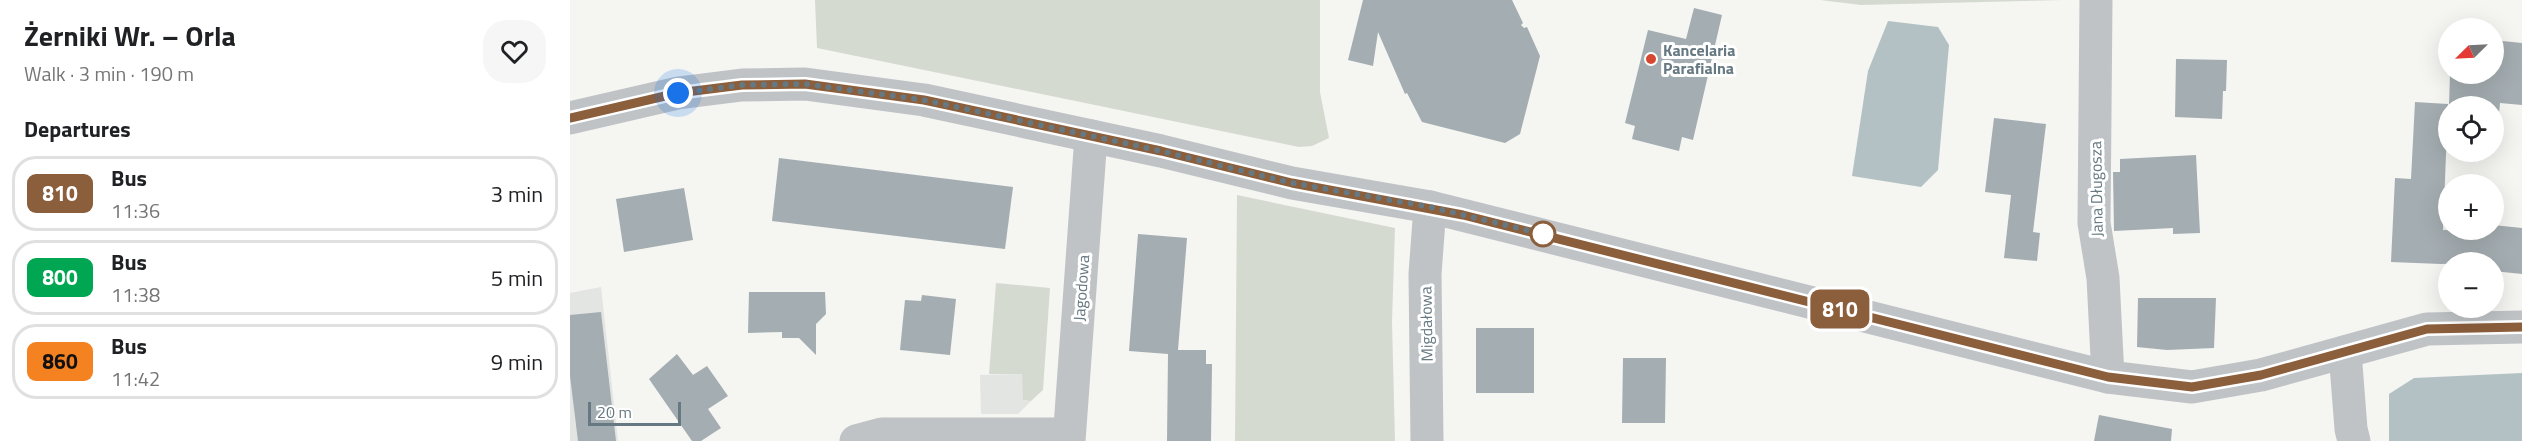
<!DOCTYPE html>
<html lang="en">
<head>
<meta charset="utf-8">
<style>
	body { margin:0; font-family:"Titillium Web",sans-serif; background:#f6f6f6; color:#202124; height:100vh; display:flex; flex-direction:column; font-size:22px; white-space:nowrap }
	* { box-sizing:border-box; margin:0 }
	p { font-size:20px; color:#757577 }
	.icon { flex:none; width:33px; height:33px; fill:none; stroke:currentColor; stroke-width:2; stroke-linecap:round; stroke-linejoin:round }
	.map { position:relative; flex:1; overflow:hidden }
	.sheet { display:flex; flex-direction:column; background:#fff; width:570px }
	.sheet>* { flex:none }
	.badge { padding:0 12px; border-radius:9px; font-size:21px; line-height:39px }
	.needle { width:39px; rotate:246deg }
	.fabs { position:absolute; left:1868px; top:18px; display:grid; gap:12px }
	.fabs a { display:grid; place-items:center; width:66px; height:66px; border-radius:50%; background:#fff; box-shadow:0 6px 24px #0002; font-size:30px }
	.scale { position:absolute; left:18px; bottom:15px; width:93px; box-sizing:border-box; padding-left:6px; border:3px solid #667881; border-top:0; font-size:16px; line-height:21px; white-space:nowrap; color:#667881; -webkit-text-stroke:4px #fff; paint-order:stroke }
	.you { position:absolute; width:30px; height:30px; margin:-15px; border:4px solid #fff; border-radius:50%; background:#1a73e8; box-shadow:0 0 0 9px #1a73e833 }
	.map>.badge { position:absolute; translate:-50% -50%; box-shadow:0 0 0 3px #fff }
	h2 { padding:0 24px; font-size:22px; line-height:54px }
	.round { display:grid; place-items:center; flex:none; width:63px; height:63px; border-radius:24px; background:#f6f6f6 }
	.summary { display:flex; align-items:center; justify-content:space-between; height:102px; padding:0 24px }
	h1 { font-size:28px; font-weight:700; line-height:45px }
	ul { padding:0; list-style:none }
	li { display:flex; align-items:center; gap:18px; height:75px; margin:0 12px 9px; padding:0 12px; border:3px solid #e0e0e0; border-radius:24px }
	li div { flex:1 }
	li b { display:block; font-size:22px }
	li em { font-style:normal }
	li .badge { min-width:66px; font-weight:700; text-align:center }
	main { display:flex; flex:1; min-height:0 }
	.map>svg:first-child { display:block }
	.built { fill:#e3e5e3 }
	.green { fill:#d5dad1 }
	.water { fill:#b4c1c4 }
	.building { fill:#a4adb1 }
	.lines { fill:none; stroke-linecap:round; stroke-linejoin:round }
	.minor { stroke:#bfc3c6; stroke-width:33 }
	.line-casing { stroke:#fff; stroke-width:14 }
	.line { stroke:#8b5e3c; stroke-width:9 }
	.walk { stroke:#667881; stroke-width:6; stroke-dasharray:0 10.8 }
	.poi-dot { fill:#d64731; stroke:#fff; stroke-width:2 }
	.stop-dot { fill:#fff; stroke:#8b5e3c; stroke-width:3 }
	.labels { text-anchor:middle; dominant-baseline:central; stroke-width:6; stroke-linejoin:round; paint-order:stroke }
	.poi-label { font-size:16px; font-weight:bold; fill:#667881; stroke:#fff; text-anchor:start }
	.street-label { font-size:16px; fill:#667881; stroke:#fff }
</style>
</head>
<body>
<main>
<section class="sheet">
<div class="summary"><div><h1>Żerniki Wr. – Orla</h1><p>Walk · 3 min · 190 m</p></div><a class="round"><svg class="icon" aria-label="heart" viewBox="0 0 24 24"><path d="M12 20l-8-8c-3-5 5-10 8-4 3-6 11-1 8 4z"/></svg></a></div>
<h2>Departures</h2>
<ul>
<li><span class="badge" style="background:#8b5e3c;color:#fff">810</span><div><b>Bus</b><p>11:36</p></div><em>3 min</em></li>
<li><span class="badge" style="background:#00a651;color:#fff">800</span><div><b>Bus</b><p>11:38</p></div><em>5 min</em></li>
<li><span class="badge" style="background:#f58220;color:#111">860</span><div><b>Bus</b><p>11:42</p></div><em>9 min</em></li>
</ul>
</section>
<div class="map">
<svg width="1952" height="441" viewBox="0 0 1952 441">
	<rect width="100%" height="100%" fill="#f5f5f2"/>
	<g class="built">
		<polygon points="31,287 48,441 0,441 0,293"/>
		<polygon points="453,374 453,400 461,401 448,414 411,414 410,375"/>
	</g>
	<g class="green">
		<polygon points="245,0 750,0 750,92 759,138 742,146 729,147 247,48"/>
		<polygon points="1250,0 1493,0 1291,5"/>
		<polygon points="667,195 825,228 822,322 825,441 665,441"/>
		<polygon points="426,283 480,288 473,390 461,401 453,400 452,374 419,374"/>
	</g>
	<g class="water">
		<polygon points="1318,21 1368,27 1379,45 1368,170 1351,187 1282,176 1298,71"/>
		<polygon points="1952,373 1952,441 1819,441 1819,394 1844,378"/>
	</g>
	<g class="building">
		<polygon points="793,0 942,0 953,23 951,25 954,28 957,27 970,56 950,134 935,143 852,122 837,93 835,94 808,32 803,66 778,60"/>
		<polygon points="1124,8 1152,15 1123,140 1112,137 1109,151 1062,139 1065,126 1055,123 1078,30 1116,39"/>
		<polygon points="1923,40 1952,43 1952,105 1930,103 1928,124 1923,124 1923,106 1879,106 1880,74 1923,74"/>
		<polygon points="1606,59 1657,60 1656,91 1653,91 1652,119 1605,117"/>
		<polygon points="1845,102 1878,104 1873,230 1923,230 1923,225 1952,228 1952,274 1923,271 1923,262 1871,264 1821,262 1825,178 1841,179"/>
		<polygon points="1424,118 1476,124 1463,232 1470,233 1467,261 1434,258 1441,195 1415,192"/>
		<polygon points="1626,155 1630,233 1603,234 1603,228 1544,231 1543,172 1550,172 1550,159"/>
		<polygon points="209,158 443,187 435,249 202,221"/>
		<polygon points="114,188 123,240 54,252 46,199"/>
		<polygon points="568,234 617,238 608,350 636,350 636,364 642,364 641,441 597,441 598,354 559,351"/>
		<polygon points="179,292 255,292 256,314 246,324 246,355 229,338 212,338 212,332 178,333"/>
		<polygon points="352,295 386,299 380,355 330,350 335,300 351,301"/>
		<polygon points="1568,298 1646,298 1644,348 1597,350 1567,347"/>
		<polygon points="31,312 46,441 8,441 0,376 0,315"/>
		<rect x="906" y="328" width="58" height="65"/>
		<polygon points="107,354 123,375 137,366 158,396 138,409 151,428 131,441 122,441 79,379"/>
		<polygon points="1053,358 1096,358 1095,423 1052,423"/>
		<polygon points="1529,415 1602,429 1601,441 1524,441"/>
	</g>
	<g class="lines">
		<g class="minor">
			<polyline points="1526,0 1524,223 1533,278 1538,377"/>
			<polyline points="0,118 108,93 172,85 235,84 354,100 591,151 722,183 860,207 1538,377 1622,387 1691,375 1857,329 1952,327"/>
			<polyline points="1775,352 1781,429 1784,441"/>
			<polyline points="286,441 312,434 499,434"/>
			<polyline points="499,441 521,136"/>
			<polyline points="857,441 855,274 860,207"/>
		</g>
	</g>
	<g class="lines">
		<defs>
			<polyline id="line" points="0,118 108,93 172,85 235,84 354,100 591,151 722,183 893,215 1538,377 1622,387 1691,375 1857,329 1952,327"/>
		</defs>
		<use href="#line" class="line-casing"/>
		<use href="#line" class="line"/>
		<polyline class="walk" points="108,93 172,85 235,84 354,100 591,151 722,183 860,207 973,234"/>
	</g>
	<circle class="poi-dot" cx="1081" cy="59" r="6"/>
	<circle class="stop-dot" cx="973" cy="234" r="12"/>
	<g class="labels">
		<g class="poi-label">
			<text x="1093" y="50">Kancelaria<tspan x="1093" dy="18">Parafialna</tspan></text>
		</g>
		<g class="street-label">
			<text transform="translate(1526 189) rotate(-91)">Jana Długosza</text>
			<text transform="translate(511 288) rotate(-86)">Jagodowa</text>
			<text transform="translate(856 324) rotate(-91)">Migdałowa</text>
		</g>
	</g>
</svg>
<div class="fabs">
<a><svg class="needle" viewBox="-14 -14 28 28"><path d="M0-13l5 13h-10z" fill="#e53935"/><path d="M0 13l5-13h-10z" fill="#757577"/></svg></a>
<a><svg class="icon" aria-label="locate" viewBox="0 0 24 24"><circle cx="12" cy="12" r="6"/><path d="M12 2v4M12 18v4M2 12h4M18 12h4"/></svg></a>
<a>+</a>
<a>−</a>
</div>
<div class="scale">20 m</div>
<div class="you" style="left:108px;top:93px"></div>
<b class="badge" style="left:1270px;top:309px;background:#8b5e3c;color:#fff">810</b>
</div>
</main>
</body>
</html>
